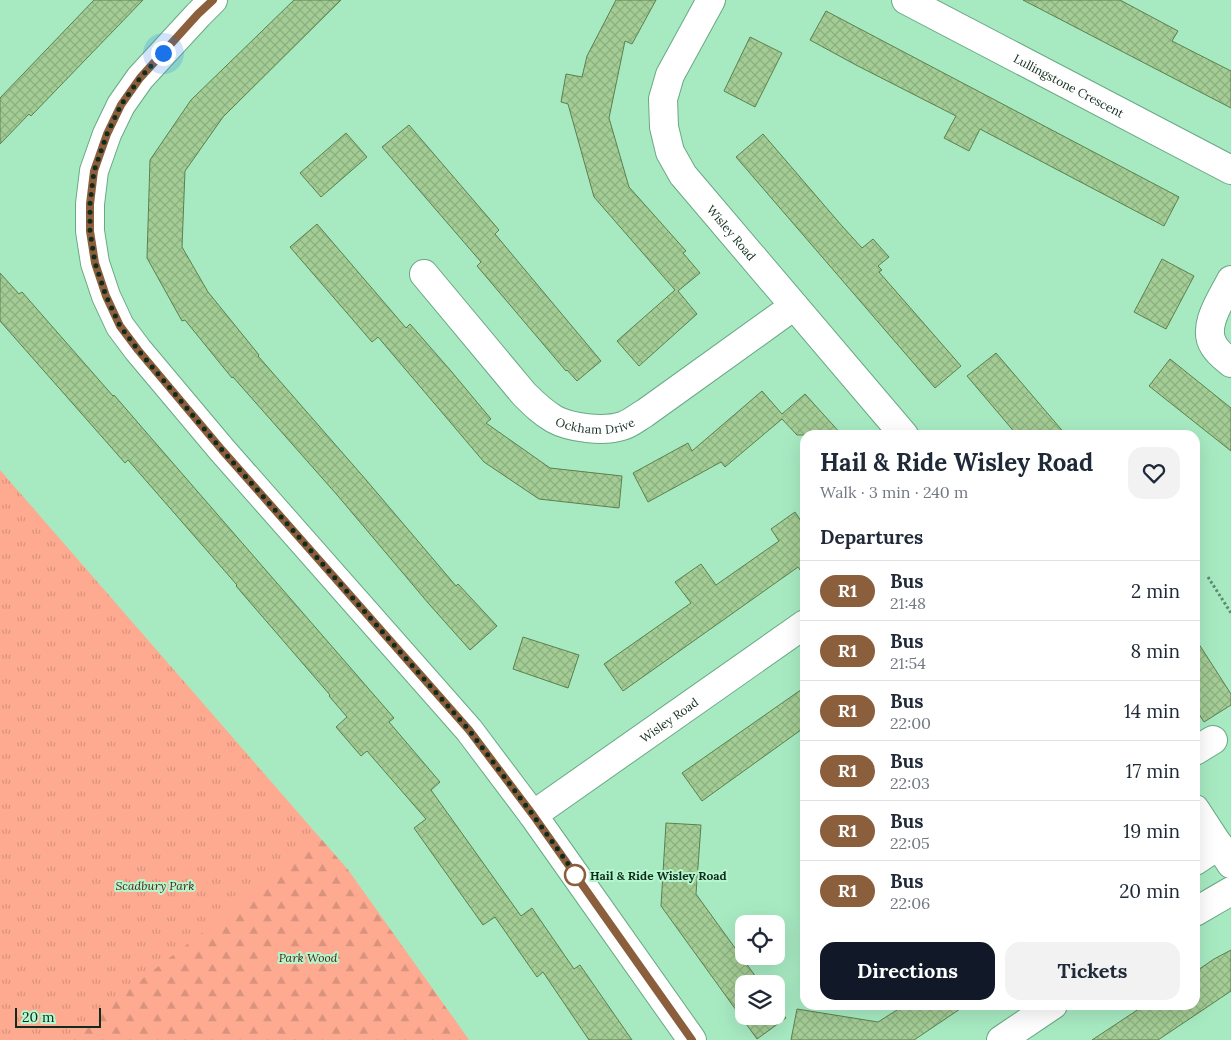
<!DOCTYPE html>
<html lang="en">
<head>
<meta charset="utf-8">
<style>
	body { margin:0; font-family:Lora,serif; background:#f2f2f3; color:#1f2937; height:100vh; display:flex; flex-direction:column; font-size:19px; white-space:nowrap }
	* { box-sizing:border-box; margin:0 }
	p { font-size:16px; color:#747a83 }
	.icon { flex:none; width:28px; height:28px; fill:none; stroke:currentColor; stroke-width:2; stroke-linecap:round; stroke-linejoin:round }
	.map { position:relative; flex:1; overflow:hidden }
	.details { position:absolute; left:800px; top:430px; width:400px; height:580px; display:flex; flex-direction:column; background:#fff; border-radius:15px; box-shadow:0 5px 20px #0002 }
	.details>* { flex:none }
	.badge { padding:0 10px; border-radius:16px; font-size:18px; line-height:32px }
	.tools { position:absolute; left:735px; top:915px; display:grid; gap:10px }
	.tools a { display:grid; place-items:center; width:50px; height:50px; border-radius:10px; background:#fff; box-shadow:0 5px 20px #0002; font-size:25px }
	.scale { position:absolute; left:15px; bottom:12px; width:86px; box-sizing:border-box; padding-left:5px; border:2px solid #112c1d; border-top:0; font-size:14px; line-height:18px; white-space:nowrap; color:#112c1d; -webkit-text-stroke:4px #b4f7ce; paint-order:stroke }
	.you { position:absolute; width:25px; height:25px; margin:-12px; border:4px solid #fff; border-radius:50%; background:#1a73e8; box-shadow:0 0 0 8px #1a73e833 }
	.map>.badge { position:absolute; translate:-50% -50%; box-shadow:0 0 0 2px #fff }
	h2 { padding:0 20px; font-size:19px; line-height:45px }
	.round { display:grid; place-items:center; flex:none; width:52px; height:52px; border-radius:15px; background:#f2f2f3 }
	.overview { display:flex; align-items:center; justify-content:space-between; height:85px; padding:0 20px }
	h1 { font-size:24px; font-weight:700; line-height:38px }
	.action { display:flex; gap:10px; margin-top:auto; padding:10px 20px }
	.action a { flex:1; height:58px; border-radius:15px; background:#111827; color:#fff; font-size:20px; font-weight:700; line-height:58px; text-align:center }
	.action a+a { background:#f2f2f3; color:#1f2937 }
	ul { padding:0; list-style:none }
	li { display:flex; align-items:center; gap:15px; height:60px; padding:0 20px; border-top:1px solid #e0e1e3 }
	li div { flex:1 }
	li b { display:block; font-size:19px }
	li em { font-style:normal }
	li .badge { min-width:55px; font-weight:700; text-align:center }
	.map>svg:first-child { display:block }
	.grass { fill:url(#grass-tufts) }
	.forest { fill:url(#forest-firs) }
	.building { fill:url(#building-cross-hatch); stroke:#5b814d }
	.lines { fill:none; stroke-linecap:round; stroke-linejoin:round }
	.minor-casing { stroke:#68a983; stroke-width:30 }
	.path { stroke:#5c8b6f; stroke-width:3; stroke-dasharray:2.5 2.5; stroke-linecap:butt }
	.minor { stroke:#fff; stroke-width:28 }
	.line-casing { stroke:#fff; stroke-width:11 }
	.line { stroke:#8b5e3c; stroke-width:8 }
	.walk { stroke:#112c1d; stroke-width:5; stroke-dasharray:0 9 }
	.stop-dot { fill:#fff; stroke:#8b5e3c; stroke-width:2.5 }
	.labels { text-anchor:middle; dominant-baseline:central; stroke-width:4; stroke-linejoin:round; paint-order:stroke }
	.street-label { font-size:12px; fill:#112c1d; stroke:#b4f7ce }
	.stop-label { font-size:12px; font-weight:bold; fill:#112c1d; stroke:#b4f7ce; text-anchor:start }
	.park-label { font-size:12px; font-style:italic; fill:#542213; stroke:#b4f7ce }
</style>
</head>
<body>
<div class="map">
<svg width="1231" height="1040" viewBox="0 0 1231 1040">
	<defs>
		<pattern id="grass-tufts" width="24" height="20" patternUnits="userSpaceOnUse" patternTransform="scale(1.25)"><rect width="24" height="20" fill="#feaa90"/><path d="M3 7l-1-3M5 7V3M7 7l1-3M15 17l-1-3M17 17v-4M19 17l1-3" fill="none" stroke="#d9927c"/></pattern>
		<pattern id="forest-firs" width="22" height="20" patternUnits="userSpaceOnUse" patternTransform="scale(1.25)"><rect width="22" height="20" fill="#feaa90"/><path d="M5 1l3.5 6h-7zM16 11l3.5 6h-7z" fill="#d9927c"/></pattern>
		<pattern id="building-cross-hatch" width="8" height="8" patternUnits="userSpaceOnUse" patternTransform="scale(1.25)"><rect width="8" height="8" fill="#a4cc95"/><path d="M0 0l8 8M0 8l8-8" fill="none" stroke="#8caf80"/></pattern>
	</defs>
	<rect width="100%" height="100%" fill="#a7eac2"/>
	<polygon class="grass" points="0,470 348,870 469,1040 0,1040"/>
	<polygon class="forest" points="322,840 348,870 469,1040 63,1040"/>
	<g class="building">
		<polygon points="94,0 143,0 31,116 29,114 0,144 0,98"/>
		<polygon points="294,0 341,0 223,117 185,171 182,247 208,292 259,355 258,356 367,481 456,586 458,584 497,626 470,650 429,604 338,496 233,377 232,378 185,320 182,321 147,258 150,160 191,100"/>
		<polygon points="616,0 656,0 632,44 625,41 609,118 629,187 686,251 683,253 700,273 678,291 697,314 639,366 617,341 675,290 594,197 568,104 561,102 566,74 582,77 587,56"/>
		<polygon points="1023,0 1120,0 1178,31 1172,41 1231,71 1231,108"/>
		<polygon points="826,11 1179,197 1164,226 980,129 969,151 944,138 956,116 856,65 810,40"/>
		<polygon points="750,37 782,53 755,107 724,91"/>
		<polygon points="409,125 499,230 495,234 601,361 577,381 567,370 566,371 477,266 481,262 382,147"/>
		<polygon points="346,133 367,157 321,197 300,173"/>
		<polygon points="763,134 842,226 862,248 873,239 889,257 878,266 882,270 879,272 961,366 935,388 736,157"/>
		<polygon points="317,224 406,328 410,324 451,371 491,419 486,423 550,468 622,476 619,508 539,499 484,462 378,337 372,342 290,247"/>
		<polygon points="1162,259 1194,276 1166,329 1134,312"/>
		<polygon points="0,273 19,294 22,292 113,396 114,395 152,439 394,718 389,722 440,782 431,790 521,916 532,908 574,969 580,965 632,1040 589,1040 543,972 537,977 495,917 483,925 414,828 426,819 367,751 361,756 336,727 347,717 329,696 330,695 236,586 237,585 128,460 125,463 0,321"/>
		<polygon points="996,353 1043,408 1066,435 1017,435 967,376"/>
		<polygon points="1170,359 1231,408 1231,451 1149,386"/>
		<polygon points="762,391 782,414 805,394 842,435 797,435 782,419 725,467 721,462 648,502 633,473 688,443 692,451"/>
		<polygon points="795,512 803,524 805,522 805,577 798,567 623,691 604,664 691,603 675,582 701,564 716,585 779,541 771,529"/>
		<polygon points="523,637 579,655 568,688 513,669"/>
		<polygon points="1195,638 1231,694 1231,705 1204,722 1195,708"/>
		<polygon points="805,687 805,727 702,801 682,773"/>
		<polygon points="666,823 701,825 696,894 761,984 744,984 744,1016 776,1016 776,1005 786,1018 757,1039 661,906"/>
		<polygon points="1231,950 1231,991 1158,1040 1092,1040 1145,1005 1195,1005 1195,972 1214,959"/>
		<polygon points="905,1005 966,1005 914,1040 791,1040 797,1009 878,1022"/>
	</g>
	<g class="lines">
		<defs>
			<g id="minor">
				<polyline points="213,0 198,15 140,78 121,105 107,134 94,171 90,204 90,231 95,263 106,296 120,326 138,350 222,450 469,730 533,815 692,1040"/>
				<path id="s1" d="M711,0l-41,75 -7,24 1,28 6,25 13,23 221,260"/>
				<path id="s2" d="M906,0l325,170"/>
				<path id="s3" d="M424,274l100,120c10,10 18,18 30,25 16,9 50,13 68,7 8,-2 16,-9 23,-13l149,-107"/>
				<path d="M1231,280c-9,18 -30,47 -17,66 4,7 11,12 17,17"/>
				<polyline points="1195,751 1213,740"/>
				<polyline points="1195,809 1231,864"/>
				<path id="s4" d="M533,815l272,-191"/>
				<polyline points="1195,861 1219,845"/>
				<polyline points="1195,912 1231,891"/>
				<polyline points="1001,1040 1053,1005"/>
			</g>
		</defs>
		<use href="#minor" class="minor-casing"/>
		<polyline class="path" points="1208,577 1231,613"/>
		<use href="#minor" class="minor"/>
	</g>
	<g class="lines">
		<defs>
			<polyline id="line" points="213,0 198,14 140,78 121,105 107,134 94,171 90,204 90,231 95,263 106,296 120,326 138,350 222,450 469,730 533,815 692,1040"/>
		</defs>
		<use href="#line" class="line-casing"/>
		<use href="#line" class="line"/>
		<polyline class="walk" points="163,53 140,78 121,105 107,134 94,171 90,204 90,231 95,263 106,296 120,326 138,350 222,450 469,730 533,815 579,879 575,875"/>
	</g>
	<circle class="stop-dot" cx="575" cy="875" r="10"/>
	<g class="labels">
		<g class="street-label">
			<text stroke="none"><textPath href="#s2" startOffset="184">Lullingstone Crescent</textPath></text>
			<text stroke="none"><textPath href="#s1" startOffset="266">Wisley Road</textPath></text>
			<text stroke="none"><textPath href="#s3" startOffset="238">Ockham Drive</textPath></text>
			<text stroke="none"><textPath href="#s4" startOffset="166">Wisley Road</textPath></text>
		</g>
		<g class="stop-label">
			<text x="590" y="875">Hail &amp; Ride Wisley Road</text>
		</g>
		<g class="park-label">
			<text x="155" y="885">Scadbury Park</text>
			<text x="308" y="957">Park Wood</text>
		</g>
	</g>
</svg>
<div class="tools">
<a><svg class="icon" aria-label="locate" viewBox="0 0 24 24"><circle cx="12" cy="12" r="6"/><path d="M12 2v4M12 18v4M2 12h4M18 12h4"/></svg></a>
<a><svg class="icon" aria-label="layers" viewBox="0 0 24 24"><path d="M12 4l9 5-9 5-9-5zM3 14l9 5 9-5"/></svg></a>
</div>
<div class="scale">20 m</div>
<div class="you" style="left:163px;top:53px"></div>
<section class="details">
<div class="overview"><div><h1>Hail &amp; Ride Wisley Road</h1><p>Walk · 3 min · 240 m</p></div><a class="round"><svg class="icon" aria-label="heart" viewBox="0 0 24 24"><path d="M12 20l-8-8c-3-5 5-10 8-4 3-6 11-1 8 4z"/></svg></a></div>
<h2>Departures</h2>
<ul>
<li><span class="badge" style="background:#8b5e3c;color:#fff">R1</span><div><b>Bus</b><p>21:48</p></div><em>2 min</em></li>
<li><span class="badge" style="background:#8b5e3c;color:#fff">R1</span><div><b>Bus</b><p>21:54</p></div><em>8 min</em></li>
<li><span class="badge" style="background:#8b5e3c;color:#fff">R1</span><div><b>Bus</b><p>22:00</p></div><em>14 min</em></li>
<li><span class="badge" style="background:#8b5e3c;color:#fff">R1</span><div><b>Bus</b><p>22:03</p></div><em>17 min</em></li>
<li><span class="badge" style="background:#8b5e3c;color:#fff">R1</span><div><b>Bus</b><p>22:05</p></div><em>19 min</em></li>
<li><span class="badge" style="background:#8b5e3c;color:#fff">R1</span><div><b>Bus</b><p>22:06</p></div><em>20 min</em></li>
</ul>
<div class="action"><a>Directions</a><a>Tickets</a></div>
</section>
</div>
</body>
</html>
